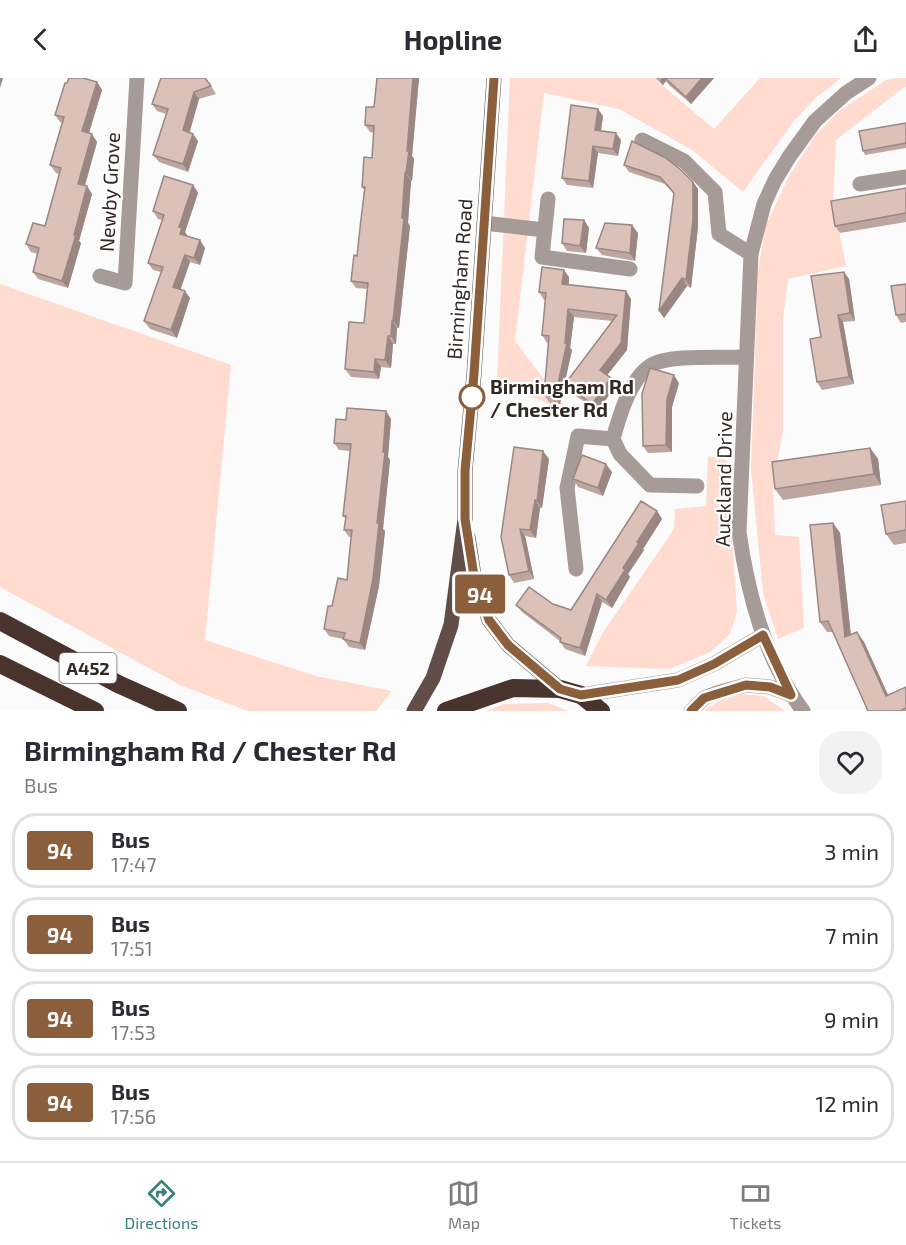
<!DOCTYPE html>
<html lang="en">
<head>
<meta charset="utf-8">
<style>
	body { margin:0; font-family:"Exo 2",sans-serif; background:#f2f2f3; color:#2b2b33; height:100vh; display:flex; flex-direction:column; font-size:22px; white-space:nowrap }
	* { box-sizing:border-box; margin:0 }
	p { font-size:20px; color:#7c7c81 }
	.icon { flex:none; width:33px; height:33px; fill:none; stroke:currentColor; stroke-width:2; stroke-linecap:round; stroke-linejoin:round }
	.map { position:relative; height:633px; overflow:hidden }
	.side { display:flex; flex-direction:column; background:#fff; flex:1 }
	.side>* { flex:none }
	.badge { padding:0 12px; border-radius:4px; font-size:21px; line-height:39px }
	.map>.badge { position:absolute; translate:-50% -50%; box-shadow:0 0 0 3px #fff }
	.round { display:grid; place-items:center; flex:none; width:63px; height:63px; border-radius:24px; background:#f2f2f3 }
	.overview { display:flex; align-items:center; justify-content:space-between; height:102px; padding:0 24px }
	h1 { font-size:28px; font-weight:700; line-height:45px }
	ul { padding:0; list-style:none }
	li { display:flex; align-items:center; gap:18px; height:75px; margin:0 12px 9px; padding:0 12px; border:3px solid #e1e1e2; border-radius:24px }
	li div { flex:1 }
	li b { display:block; font-size:22px }
	li em { font-style:normal }
	li .badge { min-width:66px; font-weight:700; text-align:center }
	header { display:flex; justify-content:space-between; align-items:center; height:78px; padding:0 24px; background:#fff; font-size:27px; font-weight:700 }
	.menu { display:flex; justify-content:space-around; align-items:center; height:84px; border-top:2px solid #e1e1e2; background:#fff; font-size:16px; color:#7c7c81 }
	.menu a { display:grid; justify-items:center; gap:3px }
	.menu .on { color:#38807a }
	.map>svg:first-child { display:block }
	.green { fill:#ffdbd0 }
	.lines { fill:none; stroke-linecap:round; stroke-linejoin:round }
	.minor { stroke:#a79b98; stroke-width:15 }
	.major { stroke:#614e48; stroke-width:15 }
	.highway { stroke:#49342d; stroke-width:18 }
	.wall { fill:#bda69f }
	.shaded-wall { fill:#9a8782 }
	.building { fill:#dcc1b9; stroke:#9a8782; stroke-width:1.5 }
	.line-casing { stroke:#fff; stroke-width:14 }
	.line { stroke:#8b5e3c; stroke-width:9 }
	.stop-dot { fill:#fff; stroke:#8b5e3c; stroke-width:3 }
	.labels { text-anchor:middle; dominant-baseline:central; stroke-width:4.5; stroke-linejoin:round; paint-order:stroke }
	.shield { fill:#fff; stroke:#706866; stroke-width:1.5 }
	.shield-label { font-size:18px; font-weight:bold; fill:#322824 }
	.street-label { font-size:20px; fill:#322824; stroke:#fff }
	.stop-label { font-size:20px; font-weight:bold; fill:#322824; stroke:#fff; text-anchor:start }
</style>
</head>
<body>
<header><svg class="icon" aria-label="back" viewBox="0 0 24 24"><path d="M15 5l-7 7 7 7"/></svg>Hopline<svg class="icon" aria-label="share" viewBox="0 0 24 24"><path d="M12 15V3M7 8l5-5 5 5M5 13v7h14v-7"/></svg></header>
<div class="map">
<svg width="906" height="633" viewBox="0 0 906 633">
	<rect width="100%" height="100%" fill="#fbfbfb"/>
	<g class="green">
		<polygon points="510,0 654,0 714,51 760,0 841,0 817,19 793,44 743,114 692,72 619,31 544,15 515,263 574,341 538,321 502,311 497,302"/>
		<polygon points="894,0 906,0 906,9 903,10 836,62 833,123 846,188 788,201 783,241 783,352 773,408 775,457 799,459 804,550 778,561 763,515 751,391 758,192 766,147 788,100 814,59 839,33 886,2"/>
		<polygon points="0,206 231,287 205,562 316,598 392,613 376,633 248,633 182,608 0,509"/>
		<polygon points="708,378 727,382 737,534 730,556 710,574 670,591 586,588 602,556 674,451 675,431 706,428"/>
		<polygon points="742,616 764,618 785,633 704,633 720,622"/>
		<polygon points="548,625 568,633 485,633 504,626"/>
	</g>
	<g class="lines">
		<g class="minor">
			<polyline points="642,62 684,83 715,114 719,156 751,176"/>
			<polyline points="860,106 906,99"/>
			<polyline points="548,121 542,179 630,191"/>
			<polyline points="484,145 544,152"/>
			<polyline points="100,198 125,205 137,0"/>
			<polyline points="613,361 620,376 650,407 697,408"/>
			<path d="M576,491l-9,-81 11,-52 35,3c6,-22 17,-60 37,-73 17,-12 74,-8 96,-9"/>
			<polyline points="581,617 678,602 714,586 763,557"/>
			<polyline points="691,633 704,620 717,615 746,607 770,609 791,617"/>
			<path d="M803,633c-38,-52 -55,-116 -64,-179l12,-278 13,-50 11,-24 14,-23 26,-36 31,-28 23,-15"/>
		</g>
		<g class="major">
			<polyline points="468,459 474,498 489,542 508,567 560,611"/>
			<polyline points="414,633 433,600 451,547 465,441 465,393 474,296 494,0"/>
		</g>
		<g class="highway">
			<polyline points="0,543 118,606 178,633"/>
			<polyline points="0,586 95,633"/>
			<polyline points="446,633 513,610 560,611 581,617 601,633"/>
		</g>
	</g>
	<g class="wall">
		<polygon points="161,0 206,0 216,16 199,21 189,55 198,63 188,94 159,84 153,77 166,36 157,33 152,26"/>
		<polygon points="377,0 419,0 412,78 414,81 412,103 411,103 408,145 410,148 399,250 397,250 396,266 393,266 391,290 381,289 379,301 351,299 345,291 364,245 367,211 356,210 351,203 357,178 364,112 362,109 372,80 374,55 370,54 365,47 374,29"/>
		<polygon points="655,0 714,0 691,26 669,7 666,3 663,7"/>
		<polygon points="97,4 102,12 89,55 97,64 85,108 92,116 79,163 81,165 68,210 38,201 33,194 38,176 31,174 26,166 45,148 59,96 56,95 50,87 62,45 60,44 55,37 67,5"/>
		<polygon points="603,38 601,53 621,62 618,78 598,75 593,110 567,107 562,100"/>
		<polygon points="906,45 906,70 865,77 863,73"/>
		<polygon points="624,87 693,104 698,111 698,149 691,210 687,208 664,240 674,116 665,106 629,94"/>
		<polygon points="193,107 198,115 185,154 187,157 187,159 205,170 200,187 190,184 180,211 190,220 177,260 150,251 144,243 161,194 153,192 148,185 162,142 158,141 153,133"/>
		<polygon points="906,110 906,144 840,155 835,148"/>
		<polygon points="584,142 589,150 586,175 567,173 562,165"/>
		<polygon points="638,155 635,183 602,177 596,170"/>
		<polygon points="844,194 849,201 855,243 843,244 854,306 822,312 817,304"/>
		<polygon points="569,199 569,206 631,221 627,272 607,297 616,307 598,333 570,314 565,306 612,243 574,239 570,270 572,272 560,326 550,325 544,317 549,265 547,265 542,257 545,222 544,222 539,214"/>
		<polygon points="906,206 906,244 901,245 896,237"/>
		<polygon points="679,305 672,329 672,374 648,375 643,368"/>
		<polygon points="386,333 391,341 388,379 390,382 383,451 385,453 379,508 365,572 349,569 343,561 329,558 324,551 332,528 347,502 351,459 349,459 344,452 346,441 343,438 350,373 339,372 334,365 346,342"/>
		<polygon points="870,370 878,381 881,407 783,422 775,411"/>
		<polygon points="549,381 542,430 540,430 536,460 525,458 534,501 514,505 509,497 501,459"/>
		<polygon points="612,394 603,418 578,409 573,401"/>
		<polygon points="906,423 906,465 894,467 886,456"/>
		<polygon points="657,433 662,441 643,471 644,472 628,496 630,499 612,530 602,524 585,578 565,571 560,563 522,534 516,527 553,526 571,532"/>
		<polygon points="833,445 840,455 851,557 864,564 888,617 906,609 906,633 868,633 833,554 827,554 820,544"/>
	</g>
	<g class="shaded-wall">
		<polygon points="0,0 3,0 0,10"/>
		<polygon points="413,0 419,0 412,78 414,81 412,103 406,95 407,73"/>
		<polygon points="662,0 665,0 666,3 663,7 660,3"/>
		<polygon points="702,0 714,0 691,26 686,19"/>
		<polygon points="97,4 102,12 87,61 82,53"/>
		<polygon points="194,14 199,21 188,60 183,52"/>
		<polygon points="598,31 603,38 600,59 595,52"/>
		<polygon points="616,55 621,62 618,78 613,71"/>
		<polygon points="92,56 97,64 83,113 78,106"/>
		<polygon points="193,56 198,63 188,94 183,86"/>
		<polygon points="593,68 598,75 593,110 589,103"/>
		<polygon points="405,95 411,103 408,145 410,148 399,250 393,243"/>
		<polygon points="693,104 698,111 698,149 691,210 686,202"/>
		<polygon points="193,107 198,115 185,154 187,157 185,164 180,156 179,149"/>
		<polygon points="87,108 92,116 79,163 81,165 68,210 62,203"/>
		<polygon points="584,142 589,150 586,175 580,168"/>
		<polygon points="632,147 638,155 635,183 630,175"/>
		<polygon points="200,162 205,170 200,187 194,180"/>
		<polygon points="185,177 190,184 179,216 173,209"/>
		<polygon points="564,192 569,199 568,213 562,206"/>
		<polygon points="844,194 849,201 855,243 850,235"/>
		<polygon points="682,200 687,208 664,240 659,233"/>
		<polygon points="185,213 190,220 177,260 171,252"/>
		<polygon points="626,213 631,221 627,272 605,300 600,292"/>
		<polygon points="568,231 574,239 570,270 572,272 560,326 555,319 565,265"/>
		<polygon points="838,237 843,244 854,306 849,299"/>
		<polygon points="392,243 397,250 396,266 391,258"/>
		<polygon points="388,258 393,266 391,290 385,282"/>
		<polygon points="375,281 381,289 379,301 374,294"/>
		<polygon points="674,297 679,305 672,329 672,374 666,367 667,321"/>
		<polygon points="611,300 616,307 598,333 592,326"/>
		<polygon points="386,333 391,341 388,379 390,382 383,451 385,453 379,508 365,572 360,565 377,445"/>
		<polygon points="870,370 878,381 881,407 874,396"/>
		<polygon points="543,373 549,381 542,430 537,423"/>
		<polygon points="606,386 612,394 603,418 598,410"/>
		<polygon points="535,422 540,430 536,460 530,452"/>
		<polygon points="657,433 662,441 643,471 644,472 628,496 630,499 612,530 606,522 623,490 637,464"/>
		<polygon points="833,445 840,455 852,569 845,559"/>
		<polygon points="520,451 525,458 534,501 529,493"/>
		<polygon points="597,516 602,524 585,578 580,570"/>
		<polygon points="857,554 864,564 893,628 886,618"/>
	</g>
	<g class="building">
		<polygon points="69,0 83,0 97,4 82,53 92,56 78,106 87,108 74,157 76,157 62,203 33,194 39,170 26,166 33,145 45,148 61,90 50,87 64,39 55,37 65,5 67,5"/>
		<polygon points="161,0 205,0 211,8 194,14 183,52 193,56 183,86 153,77 168,31 152,26"/>
		<polygon points="377,0 413,0 407,73 409,73 406,95 405,95 402,140 404,140 393,243 392,243 391,258 388,258 385,282 375,281 374,294 345,291 349,244 364,245 368,205 351,203 354,177 357,178 361,141 365,109 362,109 364,79 372,80 374,48 365,47 366,29 374,29"/>
		<polygon points="665,0 702,0 686,19"/>
		<polygon points="571,27 598,31 595,52 616,55 613,71 593,68 589,103 562,100"/>
		<polygon points="906,45 906,65 863,73 859,53"/>
		<polygon points="632,63 666,80 681,92 693,104 693,142 686,202 682,200 659,233 674,115 660,99 624,87"/>
		<polygon points="164,98 193,107 179,149 182,150 180,156 200,162 194,180 185,177 173,209 185,213 171,252 144,243 163,189 148,185 164,137 153,133"/>
		<polygon points="906,110 906,135 835,148 831,123"/>
		<polygon points="564,141 584,142 580,168 562,165"/>
		<polygon points="605,145 632,147 630,175 596,170"/>
		<polygon points="542,189 564,192 562,206 626,213 621,265 600,292 611,300 592,326 565,306 617,237 568,231 565,265 567,265 555,319 544,317 549,258 542,257 546,215 539,214"/>
		<polygon points="844,194 850,235 838,237 849,299 817,304 810,261 821,259 811,198"/>
		<polygon points="906,206 906,236 896,237 891,208"/>
		<polygon points="650,290 674,297 667,321 666,367 643,368 642,316"/>
		<polygon points="347,330 386,333 383,374 385,374 377,445 379,445 373,501 360,565 343,561 345,555 324,551 328,528 332,528 338,500 347,502 350,470 352,452 344,452 346,438 343,438 351,366 334,365 336,341 346,342"/>
		<polygon points="514,369 543,373 537,423 535,422 530,452 520,451 529,493 509,497 501,459"/>
		<polygon points="870,370 874,396 775,411 772,384"/>
		<polygon points="582,377 606,386 598,410 573,401"/>
		<polygon points="641,423 657,433 637,464 639,465 623,490 625,492 606,522 597,516 580,570 560,564 561,560 516,527 529,509 553,526 571,532"/>
		<polygon points="906,423 906,452 886,456 881,427"/>
		<polygon points="833,445 845,559 857,554 886,618 906,609 906,630 900,633 868,633 828,543 820,544 810,447"/>
	</g>
	<g class="lines">
		<defs>
			<polyline id="line" points="494,0 474,296 465,393 465,441 474,498 489,542 508,567 560,611 581,617 678,602 714,586 763,557 791,617 770,609 746,607 704,620 691,633"/>
		</defs>
		<use href="#line" class="line-casing"/>
		<use href="#line" class="line"/>
	</g>
	<circle class="stop-dot" cx="472" cy="319" r="12"/>
	<g class="labels">
		<rect class="shield" x="59.5" y="575" width="57" height="30" rx="4.5"/>
		<g class="shield-label">
			<text x="88" y="590">A452</text>
		</g>
		<g class="street-label">
			<text transform="translate(109 114) rotate(-87)">Newby Grove</text>
			<text transform="translate(459 201) rotate(-86)">Birmingham Road</text>
			<text transform="translate(723 401) rotate(-89)">Auckland Drive</text>
		</g>
		<g class="stop-label">
			<text x="490" y="308">Birmingham Rd<tspan x="490" dy="23">/ Chester Rd</tspan></text>
		</g>
	</g>
</svg>
<b class="badge" style="left:480px;top:516px;background:#8b5e3c;color:#fff">94</b>
</div>
<section class="side">
<div class="overview"><div><h1>Birmingham Rd / Chester Rd</h1><p>Bus</p></div><a class="round"><svg class="icon" aria-label="heart" viewBox="0 0 24 24"><path d="M12 20l-8-8c-3-5 5-10 8-4 3-6 11-1 8 4z"/></svg></a></div>
<ul>
<li><span class="badge" style="background:#8b5e3c;color:#fff">94</span><div><b>Bus</b><p>17:47</p></div><em>3 min</em></li>
<li><span class="badge" style="background:#8b5e3c;color:#fff">94</span><div><b>Bus</b><p>17:51</p></div><em>7 min</em></li>
<li><span class="badge" style="background:#8b5e3c;color:#fff">94</span><div><b>Bus</b><p>17:53</p></div><em>9 min</em></li>
<li><span class="badge" style="background:#8b5e3c;color:#fff">94</span><div><b>Bus</b><p>17:56</p></div><em>12 min</em></li>
</ul>
</section>
<nav class="menu">
<a class="on"><svg class="icon" aria-label="directions" viewBox="0 0 24 24"><path d="M12 3l9 9-9 9-9-9zM9 14v-3h6M13 9l2 2-2 2"/></svg>Directions</a>
<a><svg class="icon" aria-label="map" viewBox="0 0 24 24"><path d="M3 6l6-2 6 2 6-2v14l-6 2-6-2-6 2zM9 4v14M15 6v14"/></svg>Map</a>
<a><svg class="icon" aria-label="tickets" viewBox="0 0 24 24"><path d="M3 7h18v10H3zM15 7v10"/></svg>Tickets</a>
</nav>
</body>
</html>
